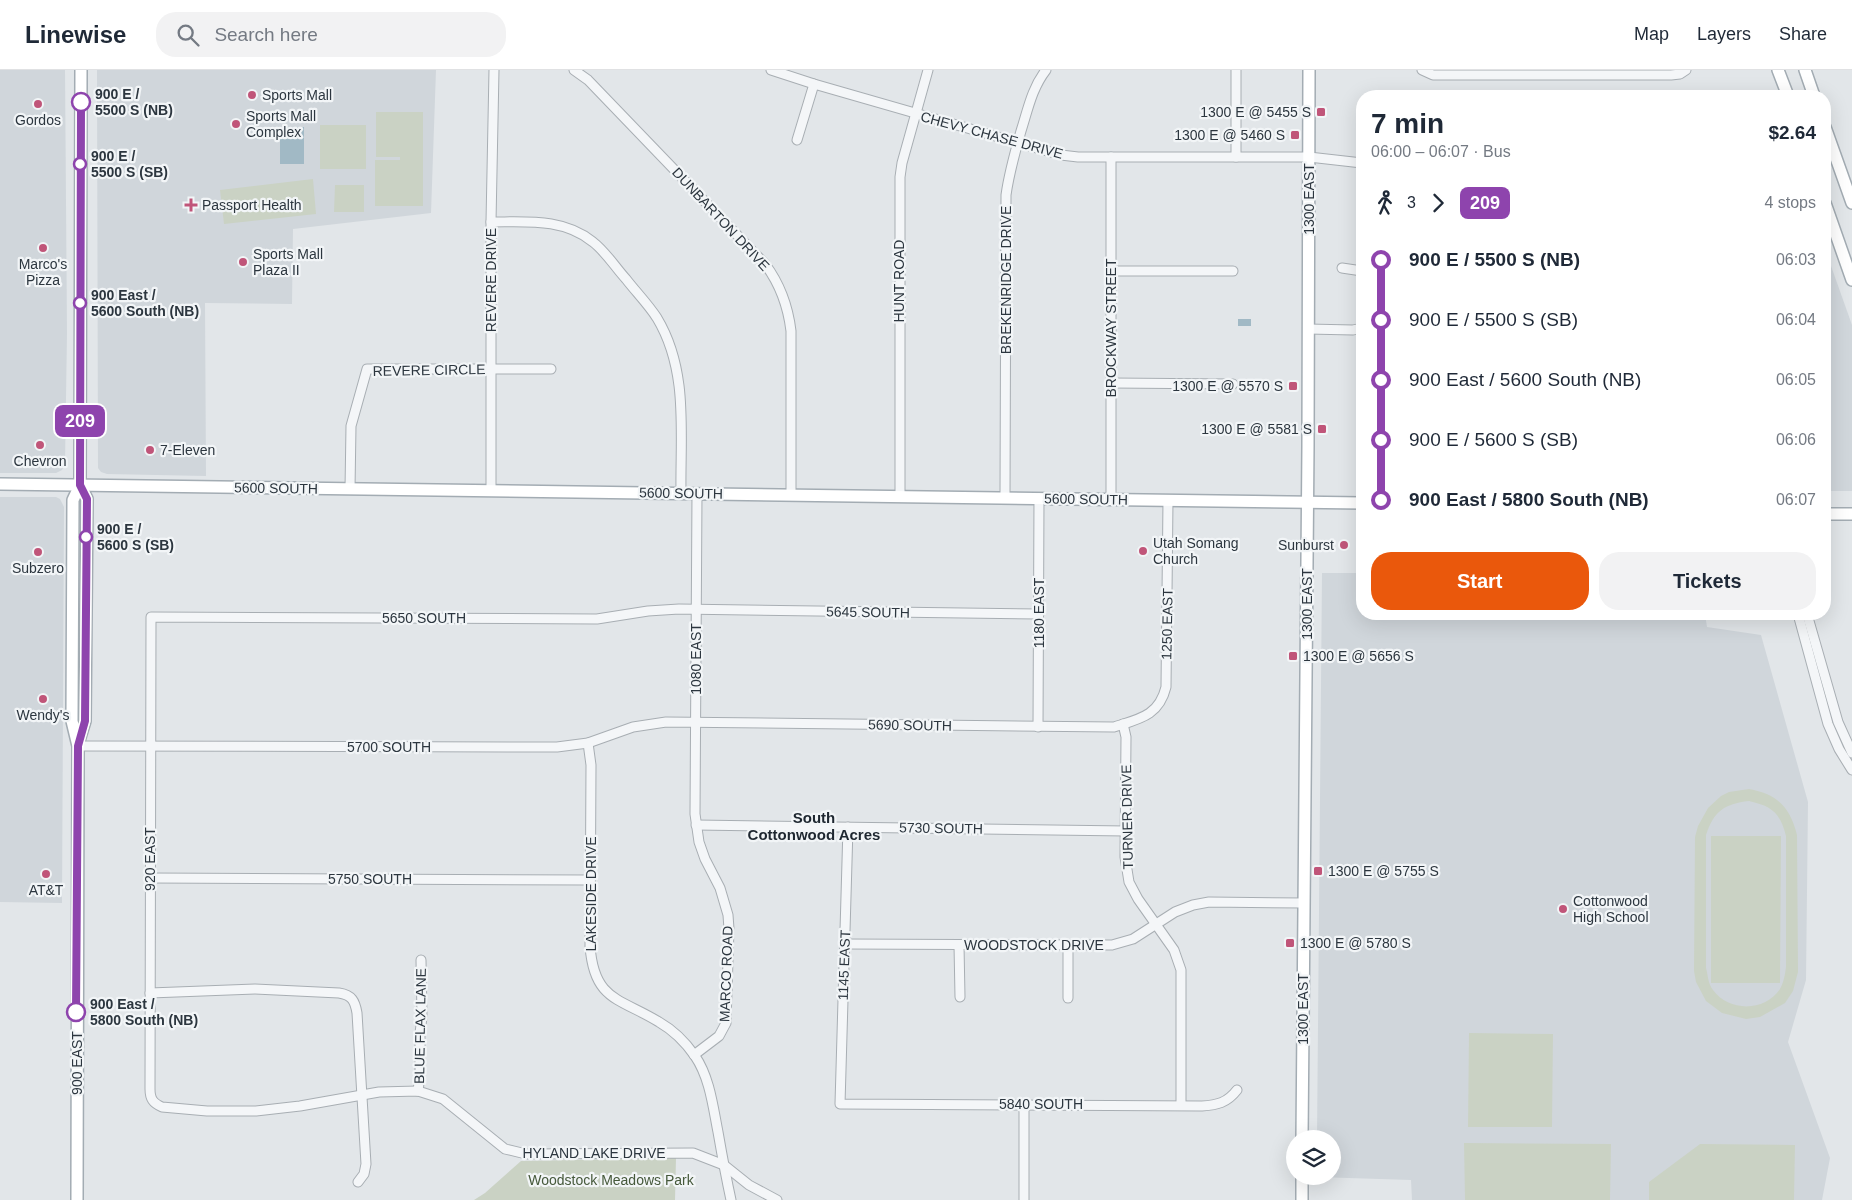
<!DOCTYPE html>
<html lang="en">
<head>
<meta charset="utf-8">
<style>
	body { margin:0; font-family:Arial,sans-serif; background:#f2f2f3; color:#1f2937; height:100vh; display:flex; flex-direction:column; font-size:19px; white-space:nowrap }
	* { box-sizing:border-box; margin:0 }
	p { font-size:16px; color:#747a83 }
	.icon { flex:none; width:28px; height:28px; fill:none; stroke:currentColor; stroke-width:2; stroke-linecap:round; stroke-linejoin:round }
	.map { position:relative; flex:1; overflow:hidden }
	.panel { position:absolute; left:1356px; top:20px; width:475px; height:530px; display:flex; flex-direction:column; background:#fff; border-radius:20px; box-shadow:0 5px 20px #0002 }
	.panel>* { flex:none }
	.badge { padding:0 10px; border-radius:8px; font-size:18px; line-height:32px }
	.fabs { position:absolute; left:1286px; top:1060px; display:grid; gap:10px }
	.fabs a { display:grid; place-items:center; width:55px; height:55px; border-radius:50%; background:#fff; box-shadow:0 5px 20px #0002; font-size:25px }
	.map>.badge { position:absolute; translate:-50% -50%; box-shadow:0 0 0 2px #fff }
	.legs { display:flex; align-items:center; gap:8px; height:55px; padding:0 15px; font-size:16px }
	.legs p { margin-inline-start:auto }
	.head { display:flex; align-items:center; justify-content:space-between; height:85px; padding:0 15px }
	h1 { font-size:28px; font-weight:800; line-height:38px }
	.cta { display:flex; gap:10px; margin-top:auto; padding:10px 15px }
	.cta a { flex:1; height:58px; border-radius:20px; background:#ea580c; color:#fff; font-size:20px; font-weight:800; line-height:58px; text-align:center }
	.cta a+a { background:#f2f2f3; color:#1f2937 }
	ul { padding:0 15px; list-style:none }
	li { display:flex; align-items:center; gap:18px; height:60px; font-size:19px }
	li i { display:grid; place-items:center; width:8px; height:100%; margin:0 6px; background:currentColor }
	li i::after { content:''; width:12px; height:12px; margin:-6px; border:4px solid; border-radius:50%; background:#fff }
	li p { margin-inline-start:auto }
	li:first-child i { background:linear-gradient(#0000 50%,currentColor 0) }
	li:last-child i { background:linear-gradient(currentColor 50%,#0000 0) }
	header { display:flex; align-items:center; gap:30px; box-sizing:border-box; height:70px; padding:0 25px; background:#fff; border-bottom:1px solid #e0e1e3 }
	header strong { font-size:24px }
	nav { display:flex; gap:28px; margin-inline-start:auto; font-size:18px }
	.search { width:350px; height:45px; background:#f2f2f3; display:flex; align-items:center; gap:12px; box-sizing:border-box; padding:0 18px; border-radius:20px; color:#747a83; font-size:19px }
	.map>svg:first-child { display:block }
	.built { fill:#d0d6db }
	.green { fill:#cad2c4; fill-rule:evenodd }
	.water { fill:#a1b9c5 }
	.lines { fill:none; stroke-linecap:round; stroke-linejoin:round }
	.minor-casing { stroke:#a8aeb3; stroke-width:11 }
	.major-casing { stroke:#a3acb3; stroke-width:14 }
	.minor { stroke:#f4f6f8; stroke-width:9 }
	.major { stroke:#fff; stroke-width:11 }
	.line-1-casing { stroke:#fff; stroke-width:11 }
	.line-1 { stroke:#8e44ad; stroke-width:8 }
	.poi-dot { fill:#c05579; stroke:#f2f5f7; stroke-width:2 }
	.stop-1-dot { fill:#fff; stroke:#8e44ad; stroke-width:2.5 }
	.labels { text-anchor:middle; dominant-baseline:central; stroke-width:4.5; stroke-linejoin:round; paint-order:stroke }
	.stop-label { font-size:14px; font-weight:bold; fill:#2c363f; stroke:#f2f5f7; text-anchor:start }
	.poi-label { font-size:14px; fill:#2c363f; stroke:#f2f5f7; text-anchor:start }
	.street-label { font-size:14px; fill:#2c363f; stroke:#f2f5f7 }
	.park-label { font-size:14px; fill:#46593b; stroke:#f2f5f7 }
	.neighbourhood-label { font-size:15px; font-weight:bold; fill:#1e2730; stroke:#f2f5f7 }
</style>
</head>
<body>
<header>
<strong>Linewise</strong>
<div class="search"><svg class="icon" aria-label="search" viewBox="0 0 24 24"><circle cx="10" cy="10" r="6"/><path d="M15 15l6 6"/></svg>Search here</div>
<nav><a>Map</a><a>Layers</a><a>Share</a></nav>
</header>
<div class="map">
<svg width="1852" height="1130" viewBox="0 0 1852 1130">
	<rect width="100%" height="100%" fill="#e2e6e9"/>
	<g class="built">
		<polygon points="0,0 65,0 67,263 65,393 62,400 56,403 0,403"/>
		<polygon points="97,0 436,0 431,143 293,159 292,234 205,233 206,406 107,404 101,402 98,398"/>
		<polygon points="1825,179 1852,255 1852,421 1825,421"/>
		<polygon points="0,427 56,427 60,429 64,437 62,833 0,832"/>
		<polygon points="1322,503 1362,503 1362,544 1705,544 1707,557 1761,565 1808,732 1806,910 1788,972 1830,1088 1822,1130 1412,1130 1411,1110 1317,1107 1332,1106 1332,1069 1317,1069"/>
	</g>
	<g class="green">
		<polygon points="376,42 423,42 423,136 375,136 375,90 400,90 400,87 376,87"/>
		<rect x="320" y="55" width="46" height="44"/>
		<polygon points="313,109 316,144 224,154 220,120"/>
		<polygon points="335,115 364,115 364,142 334,142"/>
		<path d="M1749,719c28,5 41,18 48,46l1,137 -5,19 -8,12 -25,14 -14,2 -24,-6 -16,-12 -10,-19 -2,-11 1,-134 3,-11 10,-18 13,-12 8,-4zM1749,731c22,5 31,11 37,35v131c-1,7 -2,15 -6,22 -15,23 -51,23 -67,1 -5,-6 -5,-15 -7,-22v-133c8,-24 18,-31 43,-34z"/>
		<polygon points="1711,766 1781,766 1780,913 1711,913"/>
		<polygon points="1469,963 1553,964 1552,1057 1468,1057"/>
		<polygon points="1464,1073 1611,1074 1610,1130 1465,1130"/>
		<polygon points="1700,1074 1795,1075 1794,1130 1649,1130 1649,1112"/>
		<polygon points="676,1088 675,1130 474,1130 485,1123 521,1091"/>
	</g>
	<g class="water">
		<rect x="280" y="57" width="24" height="37"/>
		<rect x="1238" y="249" width="13" height="7"/>
	</g>
	<g class="lines">
		<defs>
			<g id="minor">
				<path d="M574,0l14,10 177,184c15,20 23,42 26,67v164"/>
				<polyline points="771,0 814,14 1061,85 1078,87 1309,87 1362,93"/>
				<polyline points="1236,0 1236,87"/>
				<polyline points="1422,0 1433,5 1671,5 1680,4 1686,0"/>
				<polyline points="797,70 814,14"/>
				<polyline points="1111,87 1111,429"/>
				<path d="M491,152c36,0 73,-4 102,20 13,10 22,25 33,37 10,13 22,25 31,39 32,53 23,116 24,175"/>
				<polyline points="1342,198 1362,201"/>
				<polyline points="1111,201 1233,201"/>
				<polyline points="1308,259 1353,260 1362,258"/>
				<polyline points="1111,313 1233,314"/>
				<polyline points="350,419 351,356 367,299 551,299"/>
				<polyline points="491,421 491,152 494,0"/>
				<polyline points="900,426 900,107 902,93 928,0"/>
				<path d="M1005,428l1,-303c3,-22 9,-43 15,-64 7,-22 11,-43 25,-61"/>
				<polyline points="1798,544 1828,654 1839,679 1852,700"/>
				<polyline points="1807,544 1838,652 1852,683"/>
				<polyline points="1123,654 1126,667 1125,787 1129,812 1138,829 1174,880 1181,900 1181,1035"/>
				<polyline points="1038,657 1039,428"/>
				<path d="M588,673l3,22 -1,181c4,55 30,52 69,76 14,8 27,21 36,34 15,22 18,51 23,76 4,23 8,45 13,68"/>
				<path d="M78,676l479,1 31,-4 45,-16 33,-5 448,5c25,-8 45,-11 52,-40l2,-187"/>
				<polyline points="696,755 1126,761"/>
				<path d="M848,757l-8,277 362,2c15,-1 25,-3 35,-16"/>
				<polyline points="150,808 590,810"/>
				<polyline points="844,874 1112,875 1133,869 1175,842 1193,835 1209,832 1304,833"/>
				<polyline points="959,875 960,927"/>
				<polyline points="1068,876 1068,928"/>
				<path d="M150,923l105,-4 84,4c13,2 16,8 18,20l9,151 -2,10 -6,8"/>
				<polyline points="694,985 719,966 726,953 729,859 728,845 720,818 705,789 699,772 695,744 697,424"/>
				<polyline points="418,1021 420,1005 420,963 422,947 421,890"/>
				<path d="M777,1130l-28,-15 -25,-20 -31,-12 -167,1 -21,-5 -62,-50 -25,-8 -39,1 -79,14 -44,5h-49l-45,-4c-9,-4 -12,-8 -12,-18l1,-472 446,2 51,-8 31,-2 360,5"/>
				<polyline points="1024,1130 1024,1034"/>
			</g>
			<g id="major">
				<polyline points="1778,0 1788,26"/>
				<polyline points="1805,0 1814,26"/>
				<polyline points="1825,57 1852,133"/>
				<polyline points="1825,133 1852,210"/>
				<polyline points="0,414 1362,433"/>
				<polyline points="1825,444 1852,444"/>
				<polyline points="78,674 85,651 87,429 80,415 81,0"/>
				<polyline points="1302,1069 1308,376 1309,0"/>
				<polyline points="77,1130 78,676 72,651 73,430 80,415"/>
				<polyline points="1302,1130 1302,1106"/>
			</g>
		</defs>
		<use href="#minor" class="minor-casing"/>
		<use href="#major" class="major-casing"/>
		<use href="#minor" class="minor"/>
		<use href="#major" class="major"/>
	</g>
	<g class="lines">
		<defs>
			<polyline id="line-1" points="76,942 78,676 85,651 87,429 80,415 81,32"/>
		</defs>
		<use href="#line-1" class="line-1-casing"/>
		<use href="#line-1" class="line-1"/>
	</g>
	<g class="poi-dot">
		<circle cx="252" cy="25" r="5"/>
		<circle cx="38" cy="34" r="5"/>
		<rect x="1316" y="37" width="10" height="10" rx="2.5"/>
		<circle cx="236" cy="54" r="5"/>
		<rect x="1290" y="60" width="10" height="10" rx="2.5"/>
		<path d="M188.5 127.5h5v5h5v5h-5v5h-5v-5h-5v-5h5z"/>
		<circle cx="43" cy="178" r="5"/>
		<circle cx="243" cy="192" r="5"/>
		<rect x="1288" y="311" width="10" height="10" rx="2.5"/>
		<rect x="1317" y="354" width="10" height="10" rx="2.5"/>
		<circle cx="40" cy="375" r="5"/>
		<circle cx="150" cy="380" r="5"/>
		<circle cx="1344" cy="475" r="5"/>
		<circle cx="1143" cy="481" r="5"/>
		<circle cx="38" cy="482" r="5"/>
		<rect x="1288" y="581" width="10" height="10" rx="2.5"/>
		<circle cx="43" cy="629" r="5"/>
		<rect x="1313" y="796" width="10" height="10" rx="2.5"/>
		<circle cx="46" cy="804" r="5"/>
		<circle cx="1563" cy="839" r="5"/>
		<rect x="1285" y="868" width="10" height="10" rx="2.5"/>
	</g>
	<g class="stop-1-dot">
		<circle cx="81" cy="32" r="9"/>
		<circle cx="80" cy="94" r="6"/>
		<circle cx="80" cy="233" r="6"/>
		<circle cx="86" cy="467" r="6"/>
		<circle cx="76" cy="942" r="9"/>
	</g>
	<g class="labels">
		<g class="stop-label">
			<text x="95" y="24">900 E /<tspan x="95" dy="16">5500 S (NB)</tspan></text>
			<text x="91" y="86">900 E /<tspan x="91" dy="16">5500 S (SB)</tspan></text>
			<text x="91" y="225">900 East /<tspan x="91" dy="16">5600 South (NB)</tspan></text>
			<text x="97" y="459">900 E /<tspan x="97" dy="16">5600 S (SB)</tspan></text>
			<text x="90" y="934">900 East /<tspan x="90" dy="16">5800 South (NB)</tspan></text>
		</g>
		<g class="poi-label">
			<text x="262" y="25">Sports Mall</text>
			<text x="1311" y="42" text-anchor="end">1300 E @ 5455 S</text>
			<text x="246" y="46">Sports Mall<tspan x="246" dy="16">Complex</tspan></text>
			<text x="38" y="50" text-anchor="middle">Gordos</text>
			<text x="1285" y="65" text-anchor="end">1300 E @ 5460 S</text>
			<text x="202" y="135">Passport Health</text>
			<text x="253" y="184">Sports Mall<tspan x="253" dy="16">Plaza II</tspan></text>
			<text x="43" y="194" text-anchor="middle">Marco's<tspan x="43" dy="16">Pizza</tspan></text>
			<text x="1283" y="316" text-anchor="end">1300 E @ 5570 S</text>
			<text x="1312" y="359" text-anchor="end">1300 E @ 5581 S</text>
			<text x="160" y="380">7-Eleven</text>
			<text x="40" y="391" text-anchor="middle">Chevron</text>
			<text x="1153" y="473">Utah Somang<tspan x="1153" dy="16">Church</tspan></text>
			<text x="1334" y="475" text-anchor="end">Sunburst</text>
			<text x="38" y="498" text-anchor="middle">Subzero</text>
			<text x="1303" y="586">1300 E @ 5656 S</text>
			<text x="43" y="645" text-anchor="middle">Wendy's</text>
			<text x="1328" y="801">1300 E @ 5755 S</text>
			<text x="46" y="820" text-anchor="middle">AT&amp;T</text>
			<text x="1573" y="831">Cottonwood<tspan x="1573" dy="16">High School</tspan></text>
			<text x="1300" y="873">1300 E @ 5780 S</text>
		</g>
		<g class="street-label">
			<text transform="translate(992 65) rotate(15)">CHEVY CHASE DRIVE</text>
			<text transform="translate(1309 129) rotate(-90)">1300 EAST</text>
			<text transform="translate(721 149) rotate(47)">DUNBARTON DRIVE</text>
			<text transform="translate(491 210) rotate(-90)">REVERE DRIVE</text>
			<text transform="translate(1006 210) rotate(-90)">BREKENRIDGE DRIVE</text>
			<text transform="translate(899 211) rotate(-90)">HUNT ROAD</text>
			<text transform="translate(1111 258) rotate(-90)">BROCKWAY STREET</text>
			<text transform="translate(429 300) rotate(-1)">REVERE CIRCLE</text>
			<text transform="translate(276 418) rotate(1)">5600 SOUTH</text>
			<text transform="translate(681 423) rotate(1)">5600 SOUTH</text>
			<text transform="translate(1086 429) rotate(1)">5600 SOUTH</text>
			<text transform="translate(1307 534) rotate(-90)">1300 EAST</text>
			<text transform="translate(868 542) rotate(1)">5645 SOUTH</text>
			<text transform="translate(1039 543) rotate(-90)">1180 EAST</text>
			<text x="424" y="548">5650 SOUTH</text>
			<text transform="translate(1167 554) rotate(-89)">1250 EAST</text>
			<text transform="translate(696 589) rotate(-90)">1080 EAST</text>
			<text transform="translate(910 655) rotate(1)">5690 SOUTH</text>
			<text x="389" y="677">5700 SOUTH</text>
			<text transform="translate(1127 747) rotate(-91)">TURNER DRIVE</text>
			<text transform="translate(941 758) rotate(1)">5730 SOUTH</text>
			<text transform="translate(150 789) rotate(-90)">920 EAST</text>
			<text x="370" y="809">5750 SOUTH</text>
			<text transform="translate(591 824) rotate(-90)">LAKESIDE DRIVE</text>
			<text x="1034" y="875">WOODSTOCK DRIVE</text>
			<text transform="translate(844 895) rotate(-88)">1145 EAST</text>
			<text transform="translate(726 904) rotate(-88)">MARCO ROAD</text>
			<text transform="translate(1303 939) rotate(-90)">1300 EAST</text>
			<text transform="translate(420 956) rotate(-89)">BLUE FLAX LANE</text>
			<text transform="translate(77 993) rotate(-90)">900 EAST</text>
			<text x="1041" y="1034">5840 SOUTH</text>
			<text x="594" y="1083">HYLAND LAKE DRIVE</text>
		</g>
		<g class="park-label">
			<text x="611" y="1110">Woodstock Meadows Park</text>
		</g>
		<g class="neighbourhood-label">
			<text x="814" y="747">South<tspan x="814" dy="17">Cottonwood Acres</tspan></text>
		</g>
	</g>
</svg>
<div class="fabs">
<a><svg class="icon" aria-label="layers" viewBox="0 0 24 24"><path d="M12 4l9 5-9 5-9-5zM3 14l9 5 9-5"/></svg></a>
</div>
<b class="badge" style="left:80px;top:351px;background:#8e44ad;color:#fff">209</b>
<section class="panel">
<div class="head"><div><h1>7 min</h1><p>06:00 – 06:07 · Bus</p></div><b>$2.64</b></div>
<div class="legs"><svg class="icon" aria-label="walk" viewBox="0 0 24 24"><circle cx="13" cy="4" r="2"/><path d="M13 8l-2 6 4 7M11 14l-3 7M7 12l3-4h3l4 4"/></svg>3<svg class="icon" aria-label="forward" viewBox="0 0 24 24"><path d="M9 5l7 7-7 7"/></svg><b class="badge" style="background:#8e44ad;color:#fff">209</b><p>4 stops</p></div>
<ul>
<li><i style="color:#8e44ad"></i><b>900 E / 5500 S (NB)</b><p>06:03</p></li>
<li><i style="color:#8e44ad"></i><span>900 E / 5500 S (SB)</span><p>06:04</p></li>
<li><i style="color:#8e44ad"></i><span>900 East / 5600 South (NB)</span><p>06:05</p></li>
<li><i style="color:#8e44ad"></i><span>900 E / 5600 S (SB)</span><p>06:06</p></li>
<li><i style="color:#8e44ad"></i><b>900 East / 5800 South (NB)</b><p>06:07</p></li>
</ul>
<div class="cta"><a>Start</a><a>Tickets</a></div>
</section>
</div>
</body>
</html>
